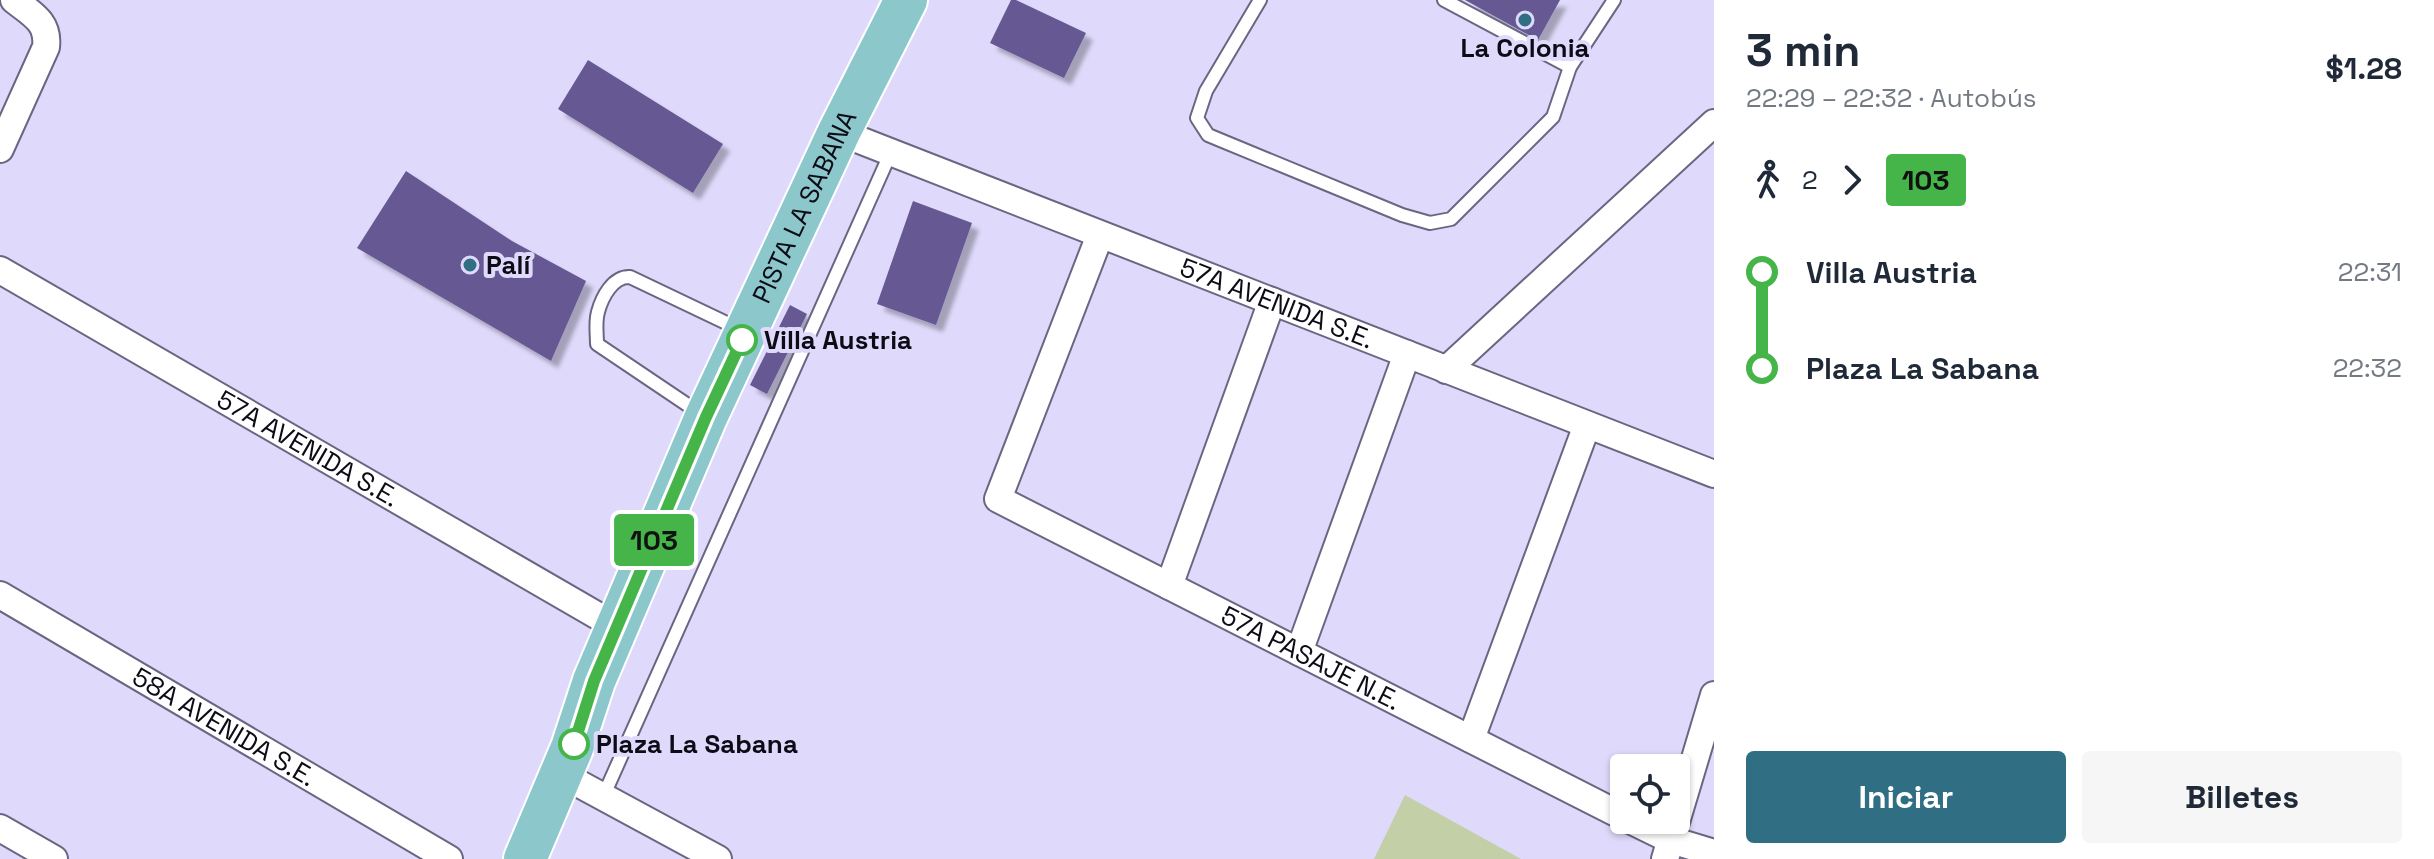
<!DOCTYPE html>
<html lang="es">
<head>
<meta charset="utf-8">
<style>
	body { margin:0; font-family:"Space Grotesk",sans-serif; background:#f6f6f7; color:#1f2937; height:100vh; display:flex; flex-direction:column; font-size:30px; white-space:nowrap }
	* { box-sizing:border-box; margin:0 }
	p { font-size:26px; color:#747a83 }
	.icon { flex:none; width:44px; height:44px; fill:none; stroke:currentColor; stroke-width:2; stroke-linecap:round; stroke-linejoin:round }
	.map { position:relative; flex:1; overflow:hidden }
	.sheet { display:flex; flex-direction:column; background:#fff; width:720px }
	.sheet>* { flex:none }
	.badge { padding:0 16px; border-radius:6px; font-size:28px; line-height:52px }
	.buttons { position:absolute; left:1610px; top:754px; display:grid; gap:16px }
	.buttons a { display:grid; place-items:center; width:80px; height:80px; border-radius:8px; background:#fff; box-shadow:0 2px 6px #0004; font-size:40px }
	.map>.badge { position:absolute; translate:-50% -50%; box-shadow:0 0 0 4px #fff }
	.legs { display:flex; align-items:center; gap:12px; height:88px; padding:0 32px; font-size:26px }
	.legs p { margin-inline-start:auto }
	.head { display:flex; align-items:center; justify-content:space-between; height:136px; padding:0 32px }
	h1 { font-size:44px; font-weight:700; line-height:60px }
	.cta { display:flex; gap:16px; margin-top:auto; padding:16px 32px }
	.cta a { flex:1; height:92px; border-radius:8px; background:#306e84; color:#fff; font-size:32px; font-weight:700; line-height:92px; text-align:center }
	.cta a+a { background:#f6f6f7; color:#1f2937 }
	ul { padding:0 32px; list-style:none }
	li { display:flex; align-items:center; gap:28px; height:96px; font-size:30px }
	li i { display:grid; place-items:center; width:12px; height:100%; margin:0 10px; background:currentColor }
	li i::after { content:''; width:20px; height:20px; margin:-10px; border:6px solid; border-radius:50%; background:#fff }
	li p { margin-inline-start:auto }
	li:first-child i { background:linear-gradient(#0000 50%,currentColor 0) }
	li:last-child i { background:linear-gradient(currentColor 50%,#0000 0) }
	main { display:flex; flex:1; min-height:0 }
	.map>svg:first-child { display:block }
	.green { fill:#c3cfa7 }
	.building { fill:#665993; filter:url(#shadow) }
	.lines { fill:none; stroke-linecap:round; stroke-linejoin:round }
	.lane-casing { stroke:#6a6682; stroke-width:16 }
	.street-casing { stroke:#6a6682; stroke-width:30 }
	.primary-casing { stroke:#fff; stroke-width:46 }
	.lane { stroke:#fff; stroke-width:12 }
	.street { stroke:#fff; stroke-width:26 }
	.primary { stroke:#8bc7cb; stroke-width:42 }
	.line-1-casing { stroke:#fff; stroke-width:18 }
	.line-1 { stroke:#45b549; stroke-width:12 }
	.poi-dot { fill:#306e84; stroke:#dfdafb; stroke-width:3 }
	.stop-1-dot { fill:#fff; stroke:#45b549; stroke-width:4 }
	.labels { text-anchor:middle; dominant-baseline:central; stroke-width:8; stroke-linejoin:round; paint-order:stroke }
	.poi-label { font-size:26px; font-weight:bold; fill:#0d0b15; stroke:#dfdafb }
	.street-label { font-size:26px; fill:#0d0b15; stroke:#dfdafb }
	.stop-label { font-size:26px; font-weight:bold; fill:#0d0b15; stroke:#dfdafb; text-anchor:start }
</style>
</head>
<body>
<main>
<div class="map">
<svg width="1714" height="859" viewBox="0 0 1714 859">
	<defs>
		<filter id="shadow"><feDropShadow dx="7" dy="7" stdDeviation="2" flood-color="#0004"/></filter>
	</defs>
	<rect width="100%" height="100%" fill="#dfdafb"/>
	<polygon class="green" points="1405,795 1521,859 1374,859"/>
	<g class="building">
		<polygon points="1011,0 1016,0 1086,33 1064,78 990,43"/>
		<polygon points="1465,0 1560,0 1538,40"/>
		<polygon points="588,60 723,144 693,193 558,109"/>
		<polygon points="406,171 512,241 586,281 551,361 357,248"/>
		<polygon points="913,201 972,223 936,325 877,304"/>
		<polygon points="790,305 807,314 767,394 750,385"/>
	</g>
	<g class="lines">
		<defs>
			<g id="lane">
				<polyline points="1260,0 1206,91 1197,118 1208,135 1402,215 1430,223 1451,219 1553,117 1570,67 1614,0"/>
				<polyline points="1444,0 1570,67"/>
				<path d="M701,414l-104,-70c0,-10 -2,-22 1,-32 4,-15 15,-36 32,-35l109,52"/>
				<polyline points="603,797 891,152"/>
			</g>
			<g id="street">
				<path id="s1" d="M839,132l875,342"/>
				<path d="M0,149l46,-102c3,-25 -14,-33 -32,-47"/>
				<path id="s2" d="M1100,235l-102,264 626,318"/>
				<path id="s3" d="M0,270l617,357"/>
				<polyline points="1446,370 1714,123"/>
				<polyline points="1169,586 1272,301"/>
				<path id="s4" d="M0,595l449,264"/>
				<polyline points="1299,652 1407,354"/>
				<polyline points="1471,739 1587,425"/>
				<polyline points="561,774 718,859"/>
				<polyline points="1630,820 1671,840 1714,853"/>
				<polyline points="0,828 54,859"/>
				<polyline points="1665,859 1714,695"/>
			</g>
			<g id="primary">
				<path id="s5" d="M525,859l47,-111 22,-67 112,-264 133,-285 67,-132"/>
			</g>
		</defs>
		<use href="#lane" class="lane-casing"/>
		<use href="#street" class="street-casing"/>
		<use href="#primary" class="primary-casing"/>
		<use href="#lane" class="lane"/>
		<use href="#street" class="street"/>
		<use href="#primary" class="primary"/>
	</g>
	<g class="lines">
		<defs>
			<polyline id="line-1" points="574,744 594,681 706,417 742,340"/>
		</defs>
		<use href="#line-1" class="line-1-casing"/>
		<use href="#line-1" class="line-1"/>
	</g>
	<g class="poi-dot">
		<circle cx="1525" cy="20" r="8"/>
		<circle cx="470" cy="265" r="8"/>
	</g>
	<g class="stop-1-dot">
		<circle cx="742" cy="340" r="14"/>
		<circle cx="574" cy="744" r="14"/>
	</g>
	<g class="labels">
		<g class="poi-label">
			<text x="1525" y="48">La Colonia</text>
			<text x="486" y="265" text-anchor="start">Palí</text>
		</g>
		<g class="street-label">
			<text stroke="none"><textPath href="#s5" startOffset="710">PISTA LA SABANA</textPath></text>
			<text stroke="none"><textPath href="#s1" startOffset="470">57A AVENIDA S.E.</textPath></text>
			<text stroke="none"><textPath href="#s3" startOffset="356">57A AVENIDA S.E.</textPath></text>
			<text stroke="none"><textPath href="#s2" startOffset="634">57A PASAJE N.E.</textPath></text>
			<text stroke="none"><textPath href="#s4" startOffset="260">58A AVENIDA S.E.</textPath></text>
		</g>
		<g class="stop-label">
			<text x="764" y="340">Villa Austria</text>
			<text x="596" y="744">Plaza La Sabana</text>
		</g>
	</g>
</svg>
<div class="buttons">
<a><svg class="icon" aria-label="locate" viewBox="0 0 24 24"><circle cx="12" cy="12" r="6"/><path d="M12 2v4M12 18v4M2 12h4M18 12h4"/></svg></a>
</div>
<b class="badge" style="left:654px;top:540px;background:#45b549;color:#111">103</b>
</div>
<section class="sheet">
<div class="head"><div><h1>3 min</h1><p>22:29 – 22:32 · Autobús</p></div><b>$1.28</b></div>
<div class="legs"><svg class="icon" aria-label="walk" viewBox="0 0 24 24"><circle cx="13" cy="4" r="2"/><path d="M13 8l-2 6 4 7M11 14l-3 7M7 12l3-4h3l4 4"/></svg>2<svg class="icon" aria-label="forward" viewBox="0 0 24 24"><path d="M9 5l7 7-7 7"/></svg><b class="badge" style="background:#45b549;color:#111">103</b></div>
<ul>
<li><i style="color:#45b549"></i><b>Villa Austria</b><p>22:31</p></li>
<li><i style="color:#45b549"></i><b>Plaza La Sabana</b><p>22:32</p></li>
</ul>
<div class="cta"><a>Iniciar</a><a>Billetes</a></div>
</section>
</main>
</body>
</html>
